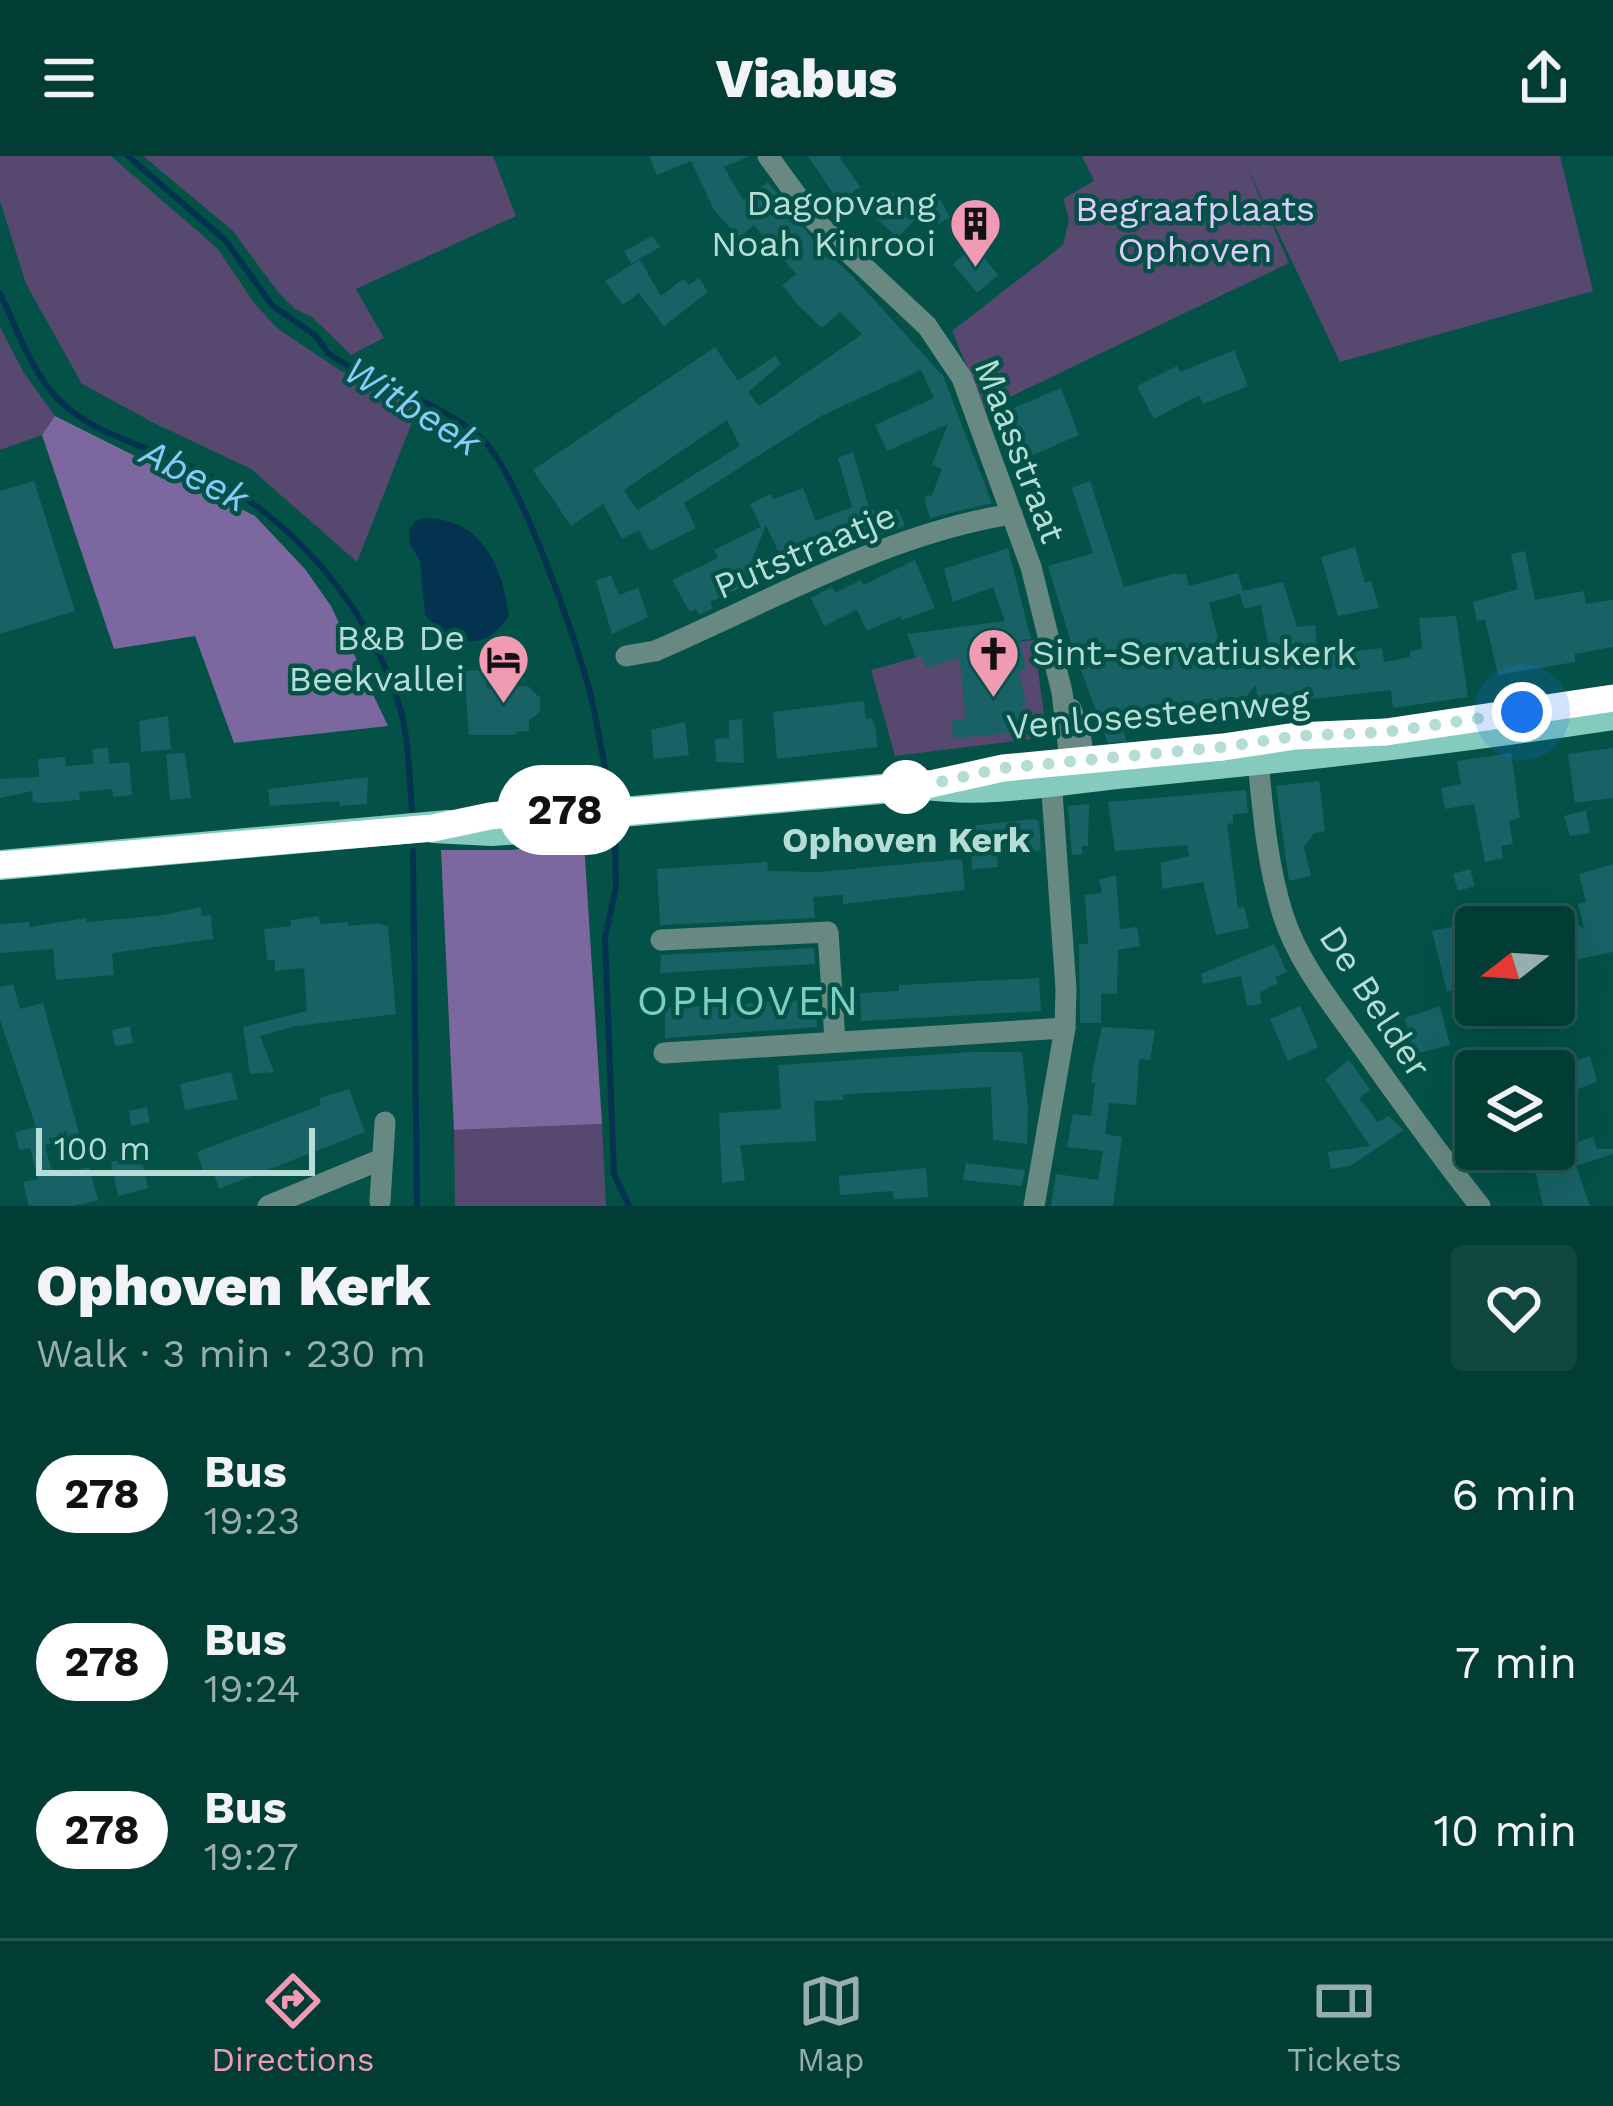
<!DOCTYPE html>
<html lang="en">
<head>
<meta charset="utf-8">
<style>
	body { margin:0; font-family:"Work Sans",sans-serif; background:#104841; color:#f1f3f6; height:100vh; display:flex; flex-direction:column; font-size:45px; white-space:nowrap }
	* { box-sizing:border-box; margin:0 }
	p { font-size:39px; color:#96aead }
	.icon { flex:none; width:66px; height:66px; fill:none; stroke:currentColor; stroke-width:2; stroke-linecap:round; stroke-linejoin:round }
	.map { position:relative; height:1050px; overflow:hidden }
	.drawer { display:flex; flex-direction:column; background:#023d35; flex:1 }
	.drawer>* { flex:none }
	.badge { padding:0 24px; border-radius:39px; font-size:42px; line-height:78px }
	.needle { width:78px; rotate:253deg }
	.buttons { position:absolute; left:1455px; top:750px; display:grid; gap:24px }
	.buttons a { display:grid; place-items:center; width:120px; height:120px; border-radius:12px; background:#023d35; box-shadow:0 12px 48px #0002,0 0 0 3px #235650; font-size:60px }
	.scale { position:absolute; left:36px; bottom:30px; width:279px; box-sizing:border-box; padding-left:12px; border:6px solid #b5ddd5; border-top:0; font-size:33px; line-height:42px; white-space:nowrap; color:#b5ddd5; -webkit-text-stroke:9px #035147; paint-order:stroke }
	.you { position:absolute; width:60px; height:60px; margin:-30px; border:9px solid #fff; border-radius:50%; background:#1a73e8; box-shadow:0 0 0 18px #1a73e833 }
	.map>.badge { position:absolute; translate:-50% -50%; box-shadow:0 0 0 6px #fff }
	.round { display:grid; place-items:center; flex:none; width:126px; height:126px; border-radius:12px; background:#104841 }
	.overview { display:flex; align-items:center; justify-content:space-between; height:204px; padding:0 36px }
	h1 { font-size:57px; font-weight:800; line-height:90px }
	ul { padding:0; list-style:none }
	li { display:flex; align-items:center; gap:36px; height:168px; padding:0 36px }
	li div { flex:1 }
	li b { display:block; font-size:45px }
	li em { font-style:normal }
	li .badge { min-width:132px; font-weight:700; text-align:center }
	header { display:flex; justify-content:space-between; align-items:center; height:156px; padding:0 36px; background:#023d35; font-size:54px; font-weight:800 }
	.dock { display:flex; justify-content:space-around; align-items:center; height:168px; border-top:3px solid #235650; background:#023d35; font-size:33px; color:#96aead }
	.dock a { display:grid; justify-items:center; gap:6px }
	.dock .active { color:#f19ab3 }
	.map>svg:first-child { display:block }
	.green { fill:#56486e }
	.forest { fill:#7c689e }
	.water { fill:#04334f }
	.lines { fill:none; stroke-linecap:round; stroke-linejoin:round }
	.stream { stroke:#04334f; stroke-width:6 }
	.building { fill:#186266; fill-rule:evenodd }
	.street { stroke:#678982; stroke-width:21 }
	.primary { stroke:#84cabd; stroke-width:30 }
	.line-casing { stroke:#fff; stroke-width:27 }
	.line { stroke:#fff; stroke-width:18 }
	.walk { stroke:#b5ddd5; stroke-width:12; stroke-dasharray:0 21.6 }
	.stop-dot { fill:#fff; stroke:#fff; stroke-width:6 }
	.labels { text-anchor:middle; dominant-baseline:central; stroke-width:9; stroke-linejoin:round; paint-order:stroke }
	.poi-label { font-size:36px; fill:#b5ddd5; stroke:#035147; text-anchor:end }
	.park-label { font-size:36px; fill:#ddcbfc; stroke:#035147 }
	.street-label { font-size:36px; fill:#b5ddd5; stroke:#035147 }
	.stop-label { font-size:36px; font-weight:bold; fill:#b5ddd5; stroke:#035147 }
	.water-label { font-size:39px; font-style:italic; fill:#89c8f7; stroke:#035147 }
	.quarter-label { font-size:42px; letter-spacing:3px; fill:#7bd1c1; stroke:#035147 }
</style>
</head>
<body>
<header><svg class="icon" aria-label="menu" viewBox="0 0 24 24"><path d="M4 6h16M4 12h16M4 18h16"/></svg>Viabus<svg class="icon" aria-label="share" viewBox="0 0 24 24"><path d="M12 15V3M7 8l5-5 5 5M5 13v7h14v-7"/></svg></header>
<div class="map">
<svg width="1613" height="1050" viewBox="0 0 1613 1050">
	<rect width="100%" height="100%" fill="#035147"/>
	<g class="green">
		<polygon points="0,0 111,0 217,92 255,148 277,172 341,215 420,246 357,406 251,313 154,267 82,228 26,128 0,45"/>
		<polygon points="143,0 493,0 516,60 356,133 384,182 351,199 312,161 295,153 278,136 233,75"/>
		<polygon points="1082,0 1560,0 1593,135 1340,206 1245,7 1289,107 985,253 952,175 1063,89 1069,63 1063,43 1094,25"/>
		<polygon points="0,171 24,217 55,260 42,279 0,294"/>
		<polygon points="1034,484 1047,581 895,600 871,514 939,495"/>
		<polygon points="602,968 606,1050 455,1050 454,974"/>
	</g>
	<g class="forest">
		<polygon points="55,260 255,360 305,413 331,450 388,570 234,587 195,480 114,493 42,279"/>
		<polygon points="584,686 602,968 454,974 441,694 511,694"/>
	</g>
	<path class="water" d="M427,362c55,2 75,47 82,97 -17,26 -31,30 -61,24l-23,-24 -5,-54 -10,-17 -1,-14 7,-10z"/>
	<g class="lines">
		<g class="stream">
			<path d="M128,0l97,84 47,65 44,31 12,17c48,33 107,46 152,84 37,31 98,207 111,259 7,32 13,66 19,99"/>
			<path d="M0,137c15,32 29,71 51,98 34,43 98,55 145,78 96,48 173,136 204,239 9,31 9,69 12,101"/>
			<polyline points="615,678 616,731 605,782 614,1018 629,1050"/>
			<polyline points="413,695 417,1050"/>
		</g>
	</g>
	<g class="building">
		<path d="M649,0h101l-26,11 19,33 25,-18 61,78 3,-3 25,24 86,95 49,127 -62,15 -6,-21 8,-2 10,-26 -10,-4 16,-41 -61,27 -12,-26 59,-27 -13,-28 -100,46 -137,87 12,25 -46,23 -11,-21 -17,9 -19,-35 -32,22 -38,-56 182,-123 23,34 37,-25 6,8 -33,28 11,14 103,-72 -22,-22 -18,16 -25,-24 -15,-19 14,-11 -42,-49 -15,13 -25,-28 -23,-49 -34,14zM727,264l13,26 -103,64 -13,-20z"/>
		<polygon points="808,0 839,0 860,31 839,46"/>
		<polygon points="935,34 950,61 938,68 923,43"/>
		<polygon points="893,36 919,59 898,82 872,59"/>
		<polygon points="652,80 660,91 631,108 624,95"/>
		<polygon points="974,90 998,119 977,137 953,108"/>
		<polygon points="640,104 661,140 683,123 689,129 699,122 708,136 664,170 639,137 623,149 605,125"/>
		<polygon points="1234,194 1248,230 1203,248 1199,239 1154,263 1137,230 1177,210 1180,216"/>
		<polygon points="1061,232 1079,279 1015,307 995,260"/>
		<polygon points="853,296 870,355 874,353 877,360 898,353 905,370 826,400 820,384 788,399 786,394 779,397 766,369 751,406 757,419 748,424 749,428 710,446 713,452 699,459 696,453 690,456 672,424 718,402 714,394 761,371 750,348 771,338 773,343 803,332 816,365 852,351 838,302"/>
		<polygon points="34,325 75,455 0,478 0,335"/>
		<path d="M1090,325l34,106 49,-13h13l3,12 49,-13 5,18 40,-9 14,45 18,-2 3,31 64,-8 2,14 26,-5v-6l12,-2 -3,-31 37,-2 12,81 -75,11 -2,-18 -133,15 -2,-20 -19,22 -22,2v-4l-42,9 -19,-1v-5l-34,12 7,22 -19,1 -36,-97 -24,-80 45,-13 -21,-65zM1240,438l4,15 17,-4 11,60 -46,5 -17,-67z"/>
		<polygon points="1355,391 1365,427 1371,425 1379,452 1338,460 1321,401"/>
		<polygon points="1008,392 1031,483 1020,484 1026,514 1019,515 1026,550 1021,551 1024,564 1011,566 1013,577 954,582 951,565 966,562 959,502 926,512 922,500 916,502 907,478 1005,465 993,431 953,446 944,413"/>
		<polygon points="1525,395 1535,444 1584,435 1586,448 1613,444 1613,491 1575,498 1575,506 1498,519 1485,463 1477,465 1473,446 1518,433 1511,398"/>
		<polygon points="915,404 935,452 902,464 901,460 867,475 857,454 824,470 811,442 832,431 835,437 861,424 864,429"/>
		<polygon points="611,419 619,439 638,432 648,461 612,478 596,425"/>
		<polygon points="485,514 487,533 528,530 540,542 540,556 529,564 529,575 516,576 516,579 469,579 464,515"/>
		<polygon points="864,545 866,563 871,562 876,573 877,591 777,603 773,556"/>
		<polygon points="168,560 171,593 141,596 139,565"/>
		<polygon points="742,563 744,607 716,606 715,583 729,582 729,564"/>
		<polygon points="685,566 689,599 654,603 651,574"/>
		<polygon points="108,592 109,608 129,606 132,639 113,641 112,633 79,636 80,644 41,647 33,646 32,635 0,642 0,623 39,621 38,603 65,601 66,610 94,608 92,593"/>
		<polygon points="1613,592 1613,642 1575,647 1568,598"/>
		<polygon points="185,597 191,642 170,644 166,598"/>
		<polygon points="1511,597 1520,662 1509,665 1513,688 1501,690 1503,702 1485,706 1474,648 1445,653 1441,632 1461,628 1457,605"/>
		<polygon points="368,621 367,648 340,650 339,645 270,650 268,633"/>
		<polygon points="1319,625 1325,675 1314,677 1304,691 1311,720 1289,725 1276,630"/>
		<polygon points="1246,634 1248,657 1233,658 1233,667 1227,668 1238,752 1244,751 1249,772 1216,779 1203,726 1162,733 1161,707 1189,700 1187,689 1115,695 1108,646"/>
		<polygon points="1089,648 1088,690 1082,690 1082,698 1072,699 1068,650"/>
		<polygon points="1586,654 1590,677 1570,680 1564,660"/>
		<polygon points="1033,663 1039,665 1041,695 997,698 998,711 972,713 969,670"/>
		<polygon points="962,703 965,734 843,748 843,739 813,741 815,762 660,769 657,713 767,706 768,715 819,716"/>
		<polygon points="1613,708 1613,796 1554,808 1554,771 1518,771 1517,766 1554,754 1584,773 1578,748 1586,746 1579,718"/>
		<polygon points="1470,713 1475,730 1458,735 1453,718"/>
		<polygon points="1116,719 1120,773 1137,771 1140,790 1118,794 1117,838 1101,838 1101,867 1080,867 1079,788 1088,788 1085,739 1102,737 1099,724"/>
		<polygon points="201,751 202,760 211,759 213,783 112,797 114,819 56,824 53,793 0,797 0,768 29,766 30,771 86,762 87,766 164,759"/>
		<polygon points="319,760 320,768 348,766 348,770 379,767 388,771 396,858 296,870 260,880 274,916 250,918 243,871 307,855 304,812 275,815 275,804 267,804 264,773 291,770 291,764"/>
		<polygon points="1471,767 1476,781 1476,829 1447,836 1432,775"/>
		<polygon points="1274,788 1287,816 1275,821 1278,827 1260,836 1261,848 1247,850 1241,820 1203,828 1201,818"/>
		<polygon points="814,792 815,808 660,817 661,799"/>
		<polygon points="1039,822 1041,855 861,865 860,837 899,835 899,829"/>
		<polygon points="13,828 20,853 43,847 80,981 45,989 53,1019 89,1011 98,1044 72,1050 29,1050 23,1026 38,1023 30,992 19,994 15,976 36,971 0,864 0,831"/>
		<polygon points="801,838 815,838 817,871 665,882 665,852 801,844"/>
		<polygon points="1300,850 1318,891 1288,905 1270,863"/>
		<polygon points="1440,850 1450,889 1413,898 1405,862"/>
		<polygon points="130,870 133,887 115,890 112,874"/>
		<polygon points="1102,871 1155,874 1150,904 1139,903 1136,949 1109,947 1105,978 1122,981 1113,1050 1051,1050 1056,1018 1098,1024 1103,995 1067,991 1073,958 1091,960 1095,927 1091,927 1093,912"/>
		<polygon points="971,896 1022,896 1028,952 1027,988 993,984 991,931 849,938 843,939 843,944 814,945 816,985 740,989 745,1024 722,1027 719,957 781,953 778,909"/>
		<polygon points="1590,900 1597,925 1554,944 1554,911"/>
		<polygon points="1349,904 1370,934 1359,942 1378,966 1388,960 1404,974 1350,1010 1331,1013 1328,996 1370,990 1325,923"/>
		<polygon points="231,916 238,943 185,954 180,928"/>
		<polygon points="349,933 365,976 219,1033 214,1018 205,1021 197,996 321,949 319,942"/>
		<polygon points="147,951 150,966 131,970 129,955"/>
		<polygon points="1593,981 1597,993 1613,993 1613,998 1576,1010 1590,1050 1543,1050 1534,1009 1517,993 1576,993 1574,987"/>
		<polygon points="141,1000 148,1032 118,1040 111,1006"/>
		<polygon points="966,1007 1025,1014 1022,1030 963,1024"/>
		<polygon points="926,1012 928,1041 894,1043 893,1035 840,1039 839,1020"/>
	</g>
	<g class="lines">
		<g class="street">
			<polyline points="768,0 815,65 927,170 962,222 1031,411 1062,536 1070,605 1078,622"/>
			<path d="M626,500l29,-5c116,-50 231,-117 357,-137"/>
			<path d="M1071,553c9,25 17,43 7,69"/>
			<path d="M1256,584c6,58 9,118 27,175 15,47 47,86 76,127 39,55 79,111 121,164"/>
			<polyline points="661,784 828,776 835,885"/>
			<polyline points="664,897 1065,872"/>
			<polyline points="380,1045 385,966"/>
			<polyline points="268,1050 382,1003"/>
			<polyline points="1034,1050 1065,872 1066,833 1050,608"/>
		</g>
		<g class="primary">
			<path d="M433,672l59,3 57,-4 62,-14 315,-28c65,9 145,-7 211,-13 161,-15 317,-33 476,-57"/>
			<polyline points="0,709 448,669"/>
		</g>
	</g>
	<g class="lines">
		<defs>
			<polyline id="line" points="0,709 433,672 490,660 545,654 611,657 926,629 1003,612 1223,591 1296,580 1386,576 1613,542"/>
		</defs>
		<use href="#line" class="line-casing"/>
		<use href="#line" class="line"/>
		<polyline class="walk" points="906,631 892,632 926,629 1003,612 1223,591 1296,580 1386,576 1522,556"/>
	</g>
	<defs>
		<symbol id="building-pin" viewBox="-11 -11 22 30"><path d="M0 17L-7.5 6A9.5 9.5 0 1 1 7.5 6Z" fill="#f19ab3" stroke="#035147"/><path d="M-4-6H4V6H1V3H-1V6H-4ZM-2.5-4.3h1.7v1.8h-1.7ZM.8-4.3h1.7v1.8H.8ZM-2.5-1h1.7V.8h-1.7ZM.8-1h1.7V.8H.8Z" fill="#111"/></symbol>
		<symbol id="church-pin" viewBox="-11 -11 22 30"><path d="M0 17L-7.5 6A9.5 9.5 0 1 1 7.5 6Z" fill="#f19ab3" stroke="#035147"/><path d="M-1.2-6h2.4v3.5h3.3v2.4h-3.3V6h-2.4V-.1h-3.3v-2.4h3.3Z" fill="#111"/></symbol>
		<symbol id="hotel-pin" viewBox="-11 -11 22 30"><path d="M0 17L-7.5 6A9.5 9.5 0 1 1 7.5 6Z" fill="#f19ab3" stroke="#035147"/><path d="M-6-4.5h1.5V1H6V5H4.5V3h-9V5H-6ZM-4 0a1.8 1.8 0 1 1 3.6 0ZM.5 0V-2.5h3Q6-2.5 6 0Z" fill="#111"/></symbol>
	</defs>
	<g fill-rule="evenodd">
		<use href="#building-pin" x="946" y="38" width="59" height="81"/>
		<use href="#church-pin" x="964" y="468" width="59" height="81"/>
		<use href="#hotel-pin" x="474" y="474" width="59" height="81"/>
	</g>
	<circle class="stop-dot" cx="906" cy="631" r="24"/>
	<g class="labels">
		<g class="poi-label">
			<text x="936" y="47">Dagopvang<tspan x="936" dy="41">Noah Kinrooi</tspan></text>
			<text x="465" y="482">B&amp;B De<tspan x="465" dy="41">Beekvallei</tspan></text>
			<text x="1032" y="497" text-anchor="start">Sint-Servatiuskerk</text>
		</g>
		<g class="park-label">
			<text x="1195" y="53">Begraafplaats<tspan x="1195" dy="41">Ophoven</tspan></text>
		</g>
		<g class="street-label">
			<text transform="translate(1020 295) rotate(69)">Maasstraat</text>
			<text transform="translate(805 395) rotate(-23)">Putstraatje</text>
			<text transform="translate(1158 558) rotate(-5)">Venlosesteenweg</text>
			<text transform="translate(1375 846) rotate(57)">De Belder</text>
		</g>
		<g class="stop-label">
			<text x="906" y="684">Ophoven Kerk</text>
		</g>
		<g class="water-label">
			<text transform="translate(413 250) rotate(32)">Witbeek</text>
			<text transform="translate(195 319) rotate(27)">Abeek</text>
		</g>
		<g class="quarter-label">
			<text x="749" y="844">OPHOVEN</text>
		</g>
	</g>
</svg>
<div class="buttons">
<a><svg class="needle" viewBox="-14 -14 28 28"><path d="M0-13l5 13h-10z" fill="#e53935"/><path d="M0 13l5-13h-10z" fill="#96aead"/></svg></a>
<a><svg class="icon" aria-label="layers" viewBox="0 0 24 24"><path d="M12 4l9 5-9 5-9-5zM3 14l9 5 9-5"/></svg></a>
</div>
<div class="scale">100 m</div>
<div class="you" style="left:1522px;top:556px"></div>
<b class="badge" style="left:565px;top:654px;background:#fff;color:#111">278</b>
</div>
<section class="drawer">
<div class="overview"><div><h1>Ophoven Kerk</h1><p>Walk · 3 min · 230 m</p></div><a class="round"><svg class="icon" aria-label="heart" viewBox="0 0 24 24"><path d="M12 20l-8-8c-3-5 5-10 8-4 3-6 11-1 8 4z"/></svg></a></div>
<ul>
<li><span class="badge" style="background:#fff;color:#111">278</span><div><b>Bus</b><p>19:23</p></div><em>6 min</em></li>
<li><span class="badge" style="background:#fff;color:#111">278</span><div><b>Bus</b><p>19:24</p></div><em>7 min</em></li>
<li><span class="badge" style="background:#fff;color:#111">278</span><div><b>Bus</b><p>19:27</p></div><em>10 min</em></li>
</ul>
</section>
<nav class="dock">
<a class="active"><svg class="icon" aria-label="directions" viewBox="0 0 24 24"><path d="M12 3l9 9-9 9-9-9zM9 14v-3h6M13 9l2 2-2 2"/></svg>Directions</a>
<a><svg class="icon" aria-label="map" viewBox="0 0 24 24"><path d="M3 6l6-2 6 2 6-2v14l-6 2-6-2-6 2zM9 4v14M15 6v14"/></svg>Map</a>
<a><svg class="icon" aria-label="tickets" viewBox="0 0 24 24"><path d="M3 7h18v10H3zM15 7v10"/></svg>Tickets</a>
</nav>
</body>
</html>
